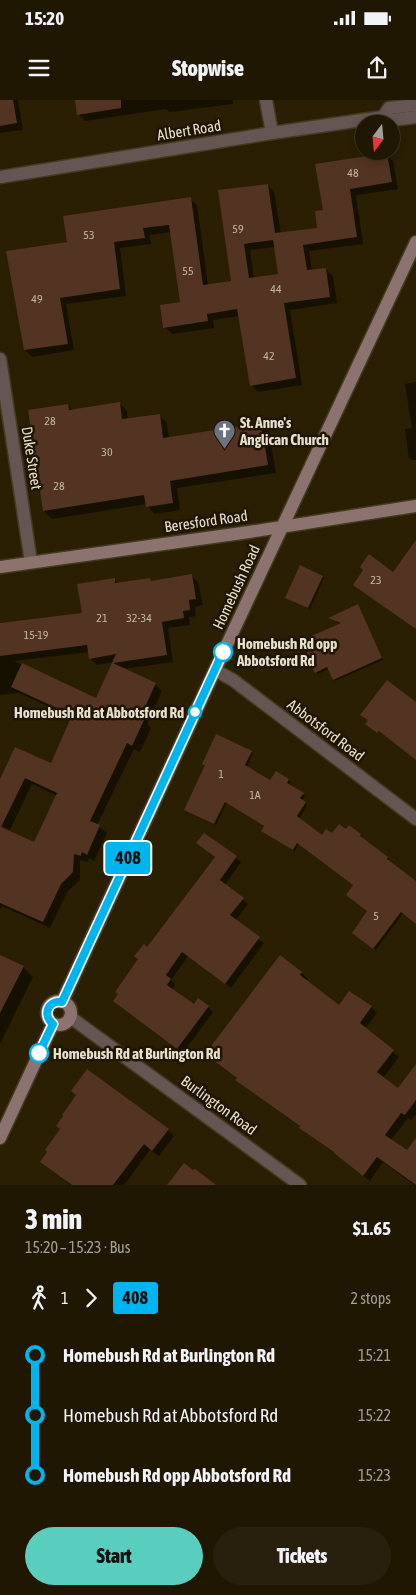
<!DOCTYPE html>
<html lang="en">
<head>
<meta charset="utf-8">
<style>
	body { margin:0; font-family:"Asap Condensed",sans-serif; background:#28200c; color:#f1f3f6; height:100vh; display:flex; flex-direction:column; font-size:19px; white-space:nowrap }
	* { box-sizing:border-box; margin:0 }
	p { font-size:16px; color:#a29f99 }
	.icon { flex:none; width:28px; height:28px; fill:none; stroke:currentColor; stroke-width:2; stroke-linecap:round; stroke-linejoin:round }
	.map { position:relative; height:1085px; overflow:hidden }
	.sheet { display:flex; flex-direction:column; background:#201702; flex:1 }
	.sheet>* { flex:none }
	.badge { padding:0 10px; border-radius:4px; font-size:18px; line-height:32px }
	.needle { width:32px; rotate:196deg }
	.buttons { position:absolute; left:355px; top:15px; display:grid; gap:10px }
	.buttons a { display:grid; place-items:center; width:45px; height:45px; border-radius:50%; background:#201702; box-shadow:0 2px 8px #0003,0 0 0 1px #3d3624; font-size:25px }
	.map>.badge { position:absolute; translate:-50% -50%; box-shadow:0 0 0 2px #fff }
	.legs { display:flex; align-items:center; gap:8px; height:55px; padding:0 25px; font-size:16px }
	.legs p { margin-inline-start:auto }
	.summary { display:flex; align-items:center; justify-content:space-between; height:85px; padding:0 25px }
	h1 { font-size:28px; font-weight:800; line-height:38px }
	.action { display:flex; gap:10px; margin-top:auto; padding:10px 25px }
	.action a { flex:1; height:58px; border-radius:30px; background:#59cebf; color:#111; font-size:20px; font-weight:800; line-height:58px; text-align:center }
	.action a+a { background:#28200c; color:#f1f3f6 }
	ul { padding:0 25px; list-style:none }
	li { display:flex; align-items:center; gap:18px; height:60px; font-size:19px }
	li i { display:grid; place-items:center; width:8px; height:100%; margin:0 6px; background:currentColor }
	li i::after { content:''; width:12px; height:12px; margin:-6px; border:4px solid; border-radius:50%; background:#201702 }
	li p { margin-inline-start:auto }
	li:first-child i { background:linear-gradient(#0000 50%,currentColor 0) }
	li:last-child i { background:linear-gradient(currentColor 50%,#0000 0) }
	.status { display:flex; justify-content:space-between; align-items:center; height:35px; padding:0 25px; background:#201702; direction:ltr }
	.status svg { height:14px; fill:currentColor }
	header { display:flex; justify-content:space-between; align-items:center; height:65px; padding:0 25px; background:#201702; font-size:22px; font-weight:800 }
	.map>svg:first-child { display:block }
	.shadow { fill:#0007; fill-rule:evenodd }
	.building { fill:#533322; fill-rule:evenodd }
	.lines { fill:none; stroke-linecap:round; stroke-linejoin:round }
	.street-casing { stroke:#443a1f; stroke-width:15 }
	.secondary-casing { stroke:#443a1f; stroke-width:15 }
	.street { stroke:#655653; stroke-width:12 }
	.secondary { stroke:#8c736f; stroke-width:12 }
	.line-1-casing { stroke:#fff; stroke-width:11 }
	.line-1 { stroke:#00b5ef; stroke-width:8 }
	.stop-1-dot { fill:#fff; stroke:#00b5ef; stroke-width:2.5 }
	.labels { text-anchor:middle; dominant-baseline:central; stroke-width:5; stroke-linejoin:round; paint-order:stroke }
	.number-label { font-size:12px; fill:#c2b5a4 }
	.street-label { font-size:15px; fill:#e7e0cf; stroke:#201500 }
	.poi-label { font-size:15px; font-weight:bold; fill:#e7e0cf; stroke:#201500; text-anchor:start }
	.stop-label { font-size:15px; font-weight:bold; fill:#e7e0cf; stroke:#201500; text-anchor:start }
</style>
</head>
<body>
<div class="status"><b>15:20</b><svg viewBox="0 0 49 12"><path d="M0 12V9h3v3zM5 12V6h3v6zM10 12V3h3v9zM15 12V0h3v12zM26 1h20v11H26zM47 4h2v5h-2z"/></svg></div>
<header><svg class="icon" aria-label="menu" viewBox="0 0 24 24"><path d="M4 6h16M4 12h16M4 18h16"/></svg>Stopwise<svg class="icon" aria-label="share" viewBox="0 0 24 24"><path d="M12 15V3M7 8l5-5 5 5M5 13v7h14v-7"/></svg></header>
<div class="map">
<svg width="416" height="1085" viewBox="0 0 416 1085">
	<rect width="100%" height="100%" fill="#2a1f02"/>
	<g class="shadow">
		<polygon points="0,0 18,0 23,30 0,33"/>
		<polygon points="76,0 233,0 233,4 170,12 166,9 85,21 79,14"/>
		<path d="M386,54l7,7 5,28 -42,6 7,49 -54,7 3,20 14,-2 7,7 4,27 -47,7 12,75 -44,7 -7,-7 -11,-69 -27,4 1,8 -42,6 -7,-7 17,-24 -10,-71 -22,3 1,9 -31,4 6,48 -60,8 8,46 -42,7 -7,-7 43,-107 122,-44 7,6 11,80 24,-3 -13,-90 49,-7 6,7 7,42 37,-5 6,-18zM276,147l3,29 -25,3 -4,-29z"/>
		<polygon points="416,282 416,360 412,360 409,358 405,329 412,328 405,284"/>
		<polygon points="119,303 127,311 128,320 159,315 167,323 169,338 261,324 269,332 276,373 177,388 180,410 155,414 147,406 147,404 52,419 44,411 68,305 73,310"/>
		<path d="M191,475l7,7 5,23 -8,2 1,9 -7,1 1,8 -22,3 5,34 -50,7 33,16 6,6 -15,33 4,4 -11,24 -6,-3 -37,76 10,8 -13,28 -5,-3 -2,4 -7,-2v20l-12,11 -18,37 -48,-22 -2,3v-81l35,16 22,-48 -25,-12 -22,46 -10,-5v-44l51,-16 22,-47 -54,-25 -19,2v-71l83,-10 31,-35 5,5 31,-5 2,3zM89,552l1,6 7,7 17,-3 -18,37 -82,-38z"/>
		<polygon points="322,477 324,478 310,509 289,499"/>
		<polygon points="358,506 383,560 335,581 329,569 318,574 316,572 314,550 309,539 342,524 332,519"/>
		<polygon points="251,652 253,653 247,667 270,682 276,673 289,680 290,682 289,685 305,696 302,701 307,705 299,719 322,737 346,731 361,735 362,737 361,738 388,758 389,759 388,761 416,782 416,823 403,813 376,850 355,834 369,811 354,785 299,743 295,751 265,733 266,726 227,702 216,725 185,710"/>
		<polygon points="204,734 241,762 225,785 248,804 235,821 264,843 231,888 188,856 171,880 175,885 172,890 194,906 208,907 213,912 183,953 114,901 148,849 216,758 198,743"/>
		<polygon points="0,856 23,867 33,877 0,944"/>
		<polygon points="280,856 302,873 308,879 306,881 339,907 350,892 371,907 377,913 365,929 399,957 383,978 399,990 416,975 416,1014 411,1020 408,1018 391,1040 407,1052 416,1045 416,1085 414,1085 383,1062 370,1081 335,1053 307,1033 301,1027 243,985 238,979 206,954"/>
		<polygon points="168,1030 174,1036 159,1056 150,1050 124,1085 71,1085 41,1062"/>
	</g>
	<g class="building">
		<polygon points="0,0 13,0 17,23 0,26"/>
		<polygon points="75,0 121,0 121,8 77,15"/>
		<path d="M387,53l5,29 -42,7 7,48 -54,8 4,25 19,-2 4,29 -46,6 12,75 -46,8 -13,-77 -30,5 1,7 -45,7 -3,-23 20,-3 -11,-77 -26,3 2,10 -31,4 6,47 -60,9 8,46 -44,6 -18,-99 61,-9 -4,-26 128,-19 12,88 28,-4 -13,-91 50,-6 7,49 42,-5 -2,-17 8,-1 -8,-46zM273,140l5,34 -29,4 -5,-34z"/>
		<polygon points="120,302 122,319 160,314 163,338 261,323 268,365 170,381 173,403 146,407 144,395 43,411 28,310 68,304 69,310"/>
		<polygon points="416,440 416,529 353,485 363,470 360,467 369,454 393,472"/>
		<polygon points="300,465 323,476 308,508 285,498"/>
		<path d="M192,474l4,25 -7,1 1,10 -7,1 1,7 -22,4 5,33 -54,8 43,20 -16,35 4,2 -12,26 -5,-3 -37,78 10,4 -13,30 -5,-3 -1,4 -7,-2 -1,18 -12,12 -18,38 -43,-19v-124l15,-32 36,16 21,-48 -61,-28 11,-24 74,35 20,-44 -27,5 -2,-14 -87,11v-33l82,-10 -5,-29 38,-6v5l35,-5 1,3zM25,678l32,15 -23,49 -33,-15z"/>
		<polygon points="358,504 382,558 333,580 327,567 315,573 306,553 312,550 309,543 309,537 341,523 328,518"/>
		<polygon points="387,580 416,602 416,660 379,631 377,633 365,624 368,620 360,615"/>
		<polygon points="216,634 252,651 245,665 270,680 276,671 289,679 287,683 304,693 300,698 306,702 297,716 322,735 326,729 332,733 339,724 346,729 349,725 361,734 360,736 388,757 387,759 416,781 416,824 401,812 373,849 352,833 367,811 346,795 353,785 297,743 293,750 261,731 264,726 225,702 214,724 184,710 205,665 202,664"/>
		<polygon points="204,733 237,756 220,780 244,798 230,815 260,837 225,884 182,852 166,875 171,879 167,885 194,904 198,898 209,906 177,949 113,901 118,894 115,892 138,859 134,856 144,844 147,847 215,757 196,743"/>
		<polygon points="0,855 24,866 0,913"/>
		<polygon points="280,855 302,872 300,875 339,905 349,891 372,906 360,923 394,950 377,972 398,988 416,964 416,1000 405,1015 401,1013 385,1035 407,1050 416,1038 416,1085 377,1057 363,1076 334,1053 334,1052 299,1028 300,1026 235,980 237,978 205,954"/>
		<polygon points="87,969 169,1029 152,1051 144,1044 113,1085 72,1085 40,1062 47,1052 45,1050 60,1029 56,1026 63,1016 62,1015 76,995 71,991"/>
		<polygon points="184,1063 193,1070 195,1069 216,1085 167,1085"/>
	</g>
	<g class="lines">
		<defs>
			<g id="street">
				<polyline points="266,0 272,33"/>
				<polyline points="383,17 389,8 416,5"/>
				<polyline points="0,77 272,33 383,17 392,20 416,17"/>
				<polyline points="0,259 31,462"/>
				<polyline points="215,570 233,580 416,719"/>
				<polyline points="70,917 300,1085"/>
			</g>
			<g id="secondary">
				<polyline points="0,467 249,432 416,406"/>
				<circle cx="59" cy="913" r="12"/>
				<polyline points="62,902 215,570 416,142"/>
				<polyline points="0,1038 53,924"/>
			</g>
		</defs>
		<use href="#street" class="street-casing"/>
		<use href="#secondary" class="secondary-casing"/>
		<use href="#street" class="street"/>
		<use href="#secondary" class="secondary"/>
	</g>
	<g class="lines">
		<defs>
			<path id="line-1" d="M39,953l14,-29c-11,-9 -5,-24 9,-22l161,-350"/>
		</defs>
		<use href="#line-1" class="line-1-casing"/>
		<use href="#line-1" class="line-1"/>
	</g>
	<defs>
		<symbol id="church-pin" viewBox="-11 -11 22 30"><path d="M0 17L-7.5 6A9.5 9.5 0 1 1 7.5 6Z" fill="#6b7280" stroke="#201500"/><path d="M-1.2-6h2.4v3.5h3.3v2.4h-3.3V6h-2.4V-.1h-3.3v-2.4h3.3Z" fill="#fff"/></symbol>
	</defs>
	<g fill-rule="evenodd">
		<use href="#church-pin" x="212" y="318" width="25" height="34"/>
	</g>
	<g class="stop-1-dot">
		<circle cx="223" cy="552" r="9"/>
		<circle cx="195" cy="612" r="6"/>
		<circle cx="39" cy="953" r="9"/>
	</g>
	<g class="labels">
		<g class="number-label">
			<text x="353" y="73">48</text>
			<text x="238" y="129">59</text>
			<text x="89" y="135">53</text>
			<text x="188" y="171">55</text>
			<text x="276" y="189">44</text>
			<text x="37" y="199">49</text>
			<text x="269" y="256">42</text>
			<text x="50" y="321">28</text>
			<text x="107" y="352">30</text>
			<text x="59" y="386">28</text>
			<text x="376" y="480">23</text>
			<text x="102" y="518">21</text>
			<text x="139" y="518">32-34</text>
			<text x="36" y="535">15-19</text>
			<text x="221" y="674">1</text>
			<text x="255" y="695">1A</text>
			<text x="376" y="816">5</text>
		</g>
		<g class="street-label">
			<text transform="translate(189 30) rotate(-9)">Albert Road</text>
			<text transform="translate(32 358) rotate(81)">Duke Street</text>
			<text transform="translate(206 421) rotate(-8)">Beresford Road</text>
			<text transform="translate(236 487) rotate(-65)">Homebush Road</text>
			<text transform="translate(326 630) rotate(37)">Abbotsford Road</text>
			<text transform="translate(219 1005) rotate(36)">Burlington Road</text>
		</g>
		<g class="poi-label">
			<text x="240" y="322">St. Anne's<tspan x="240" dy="17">Anglican Church</tspan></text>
		</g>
		<g class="stop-label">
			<text x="237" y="543">Homebush Rd opp<tspan x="237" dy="17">Abbotsford Rd</tspan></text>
			<text x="184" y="612" text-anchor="end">Homebush Rd at Abbotsford Rd</text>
			<text x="53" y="953">Homebush Rd at Burlington Rd</text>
		</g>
	</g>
</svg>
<div class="buttons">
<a><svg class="needle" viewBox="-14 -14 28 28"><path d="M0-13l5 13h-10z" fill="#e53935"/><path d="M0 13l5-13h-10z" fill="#a29f99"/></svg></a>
</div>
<b class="badge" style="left:128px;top:758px;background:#00b5ef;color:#111">408</b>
</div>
<section class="sheet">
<div class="summary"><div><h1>3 min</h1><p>15:20 – 15:23 · Bus</p></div><b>$1.65</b></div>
<div class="legs"><svg class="icon" aria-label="walk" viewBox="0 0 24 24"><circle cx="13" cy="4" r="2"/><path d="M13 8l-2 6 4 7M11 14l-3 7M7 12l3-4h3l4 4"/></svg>1<svg class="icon" aria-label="forward" viewBox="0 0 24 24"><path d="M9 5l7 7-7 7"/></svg><b class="badge" style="background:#00b5ef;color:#111">408</b><p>2 stops</p></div>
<ul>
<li><i style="color:#00b5ef"></i><b>Homebush Rd at Burlington Rd</b><p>15:21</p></li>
<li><i style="color:#00b5ef"></i><span>Homebush Rd at Abbotsford Rd</span><p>15:22</p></li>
<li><i style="color:#00b5ef"></i><b>Homebush Rd opp Abbotsford Rd</b><p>15:23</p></li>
</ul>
<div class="action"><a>Start</a><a>Tickets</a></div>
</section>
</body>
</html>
